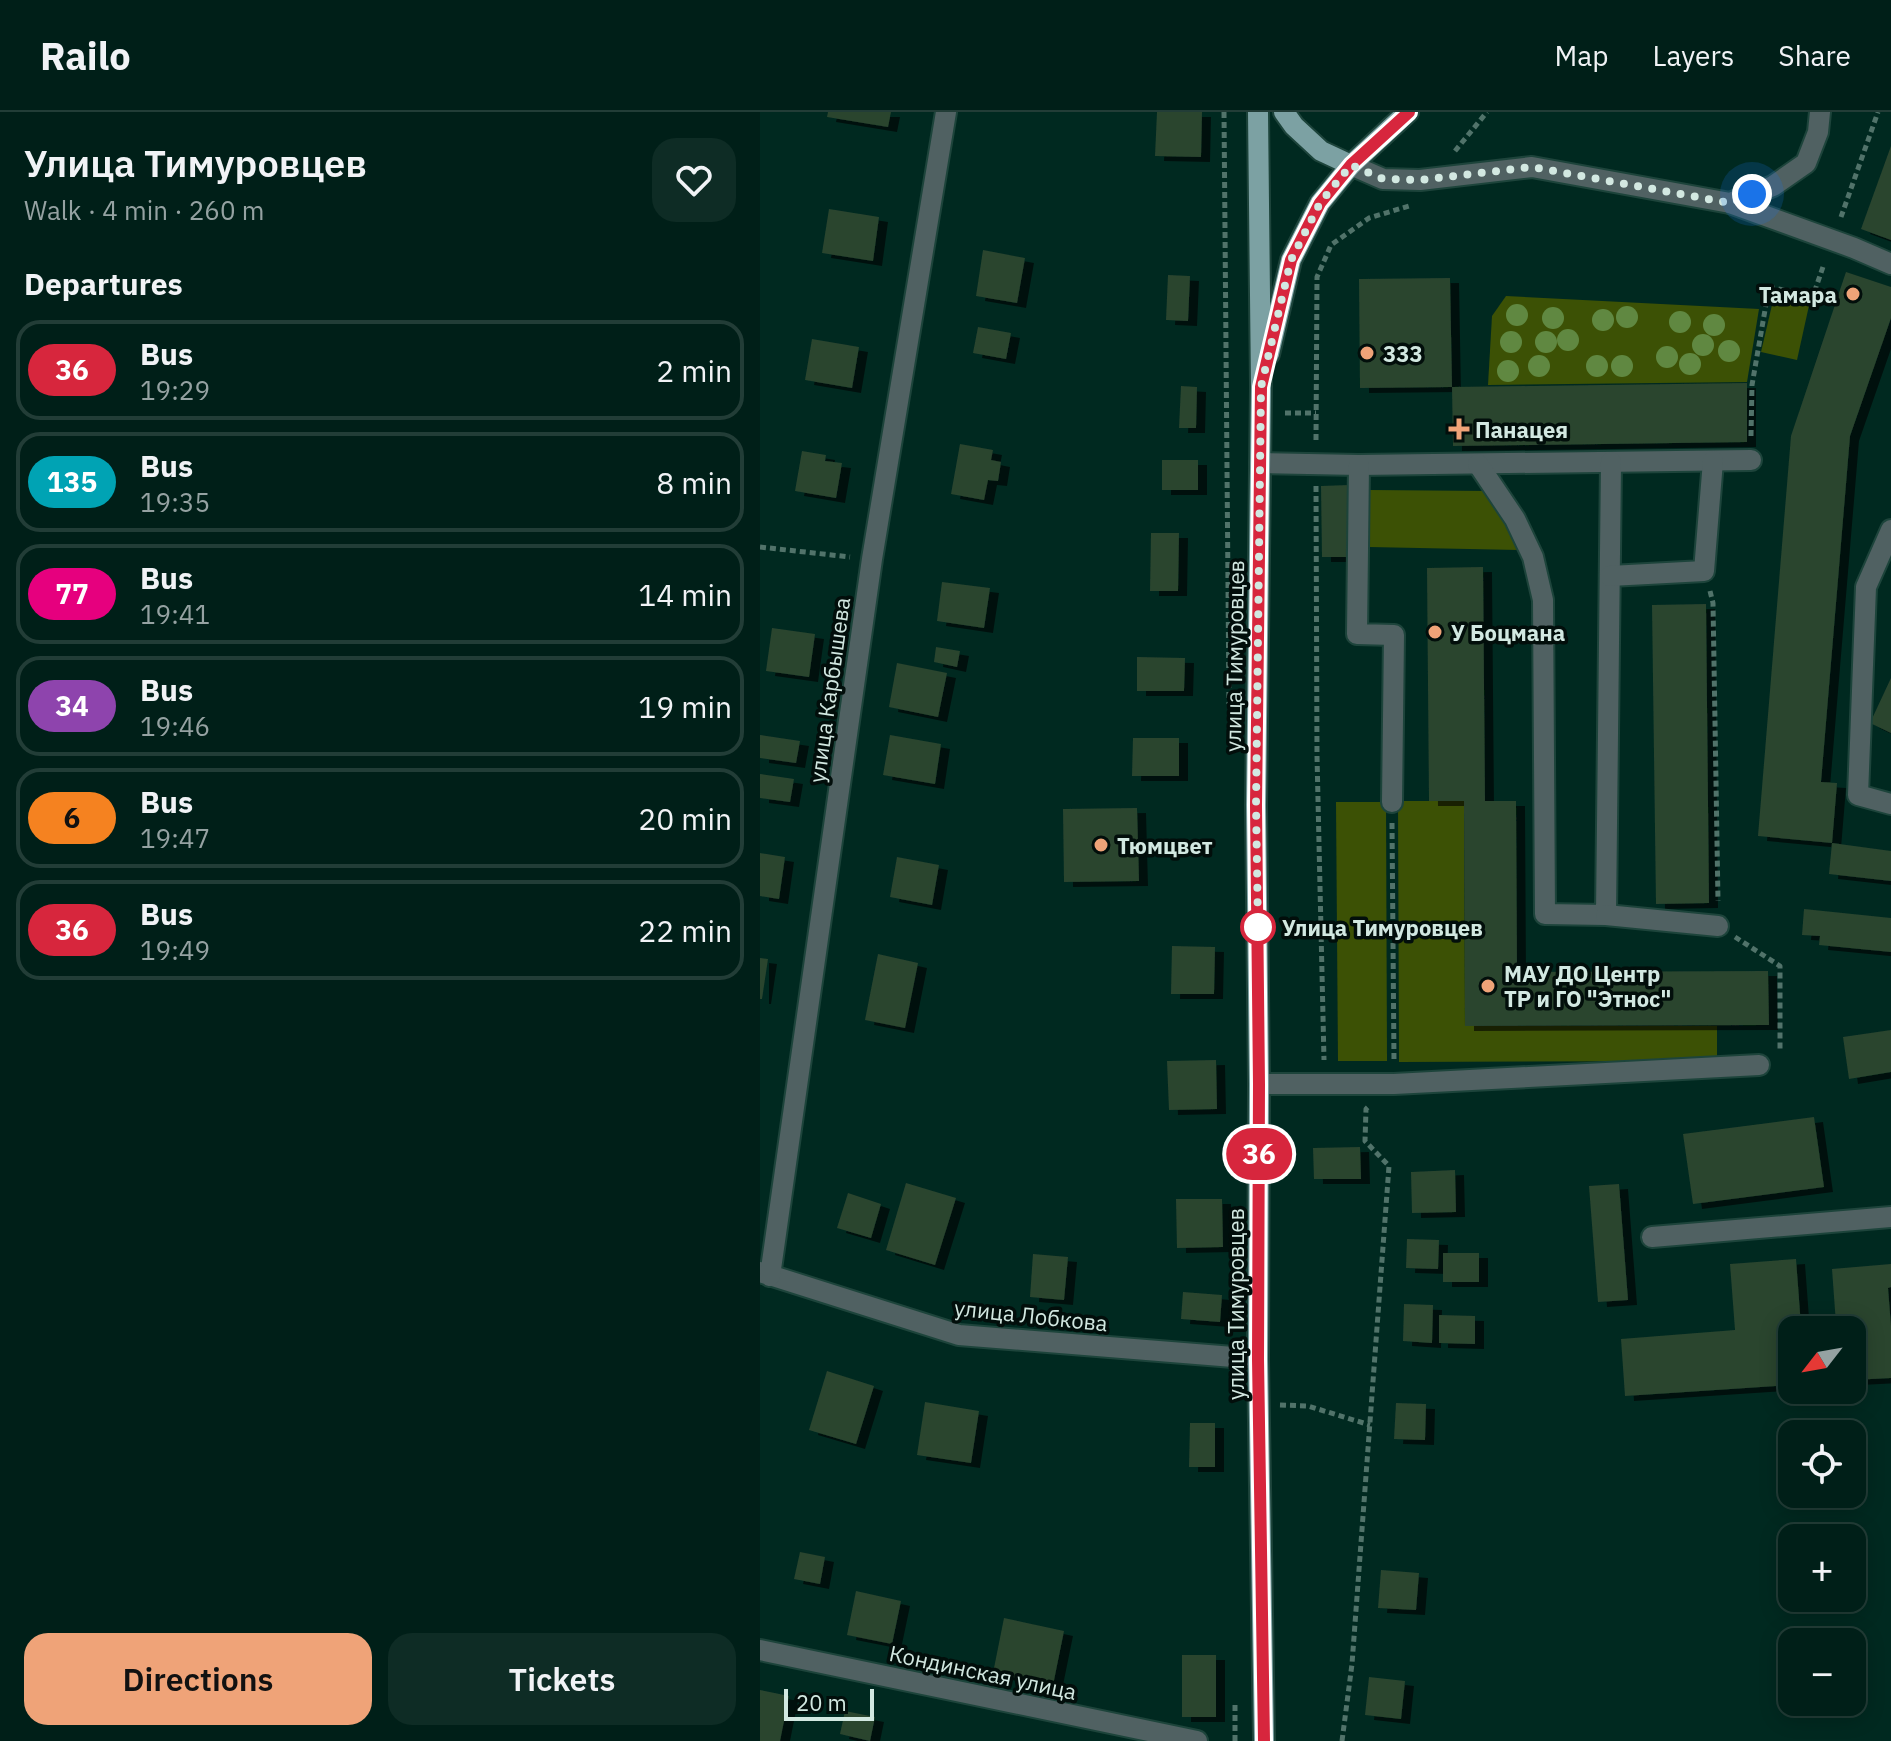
<!DOCTYPE html>
<html lang="en">
<head>
<meta charset="utf-8">
<style>
	body { margin:0; font-family:"IBM Plex Sans",sans-serif; background:#0e2c25; color:#f1f3f6; height:100vh; display:flex; flex-direction:column; font-size:30px; white-space:nowrap }
	* { box-sizing:border-box; margin:0 }
	p { font-size:26px; color:#95a2a2 }
	.icon { flex:none; width:44px; height:44px; fill:none; stroke:currentColor; stroke-width:2; stroke-linecap:round; stroke-linejoin:round }
	.map { position:relative; flex:1; overflow:hidden }
	.drawer { display:flex; flex-direction:column; background:#001f18; width:760px }
	.drawer>* { flex:none }
	.badge { padding:0 16px; border-radius:26px; font-size:28px; line-height:52px }
	.needle { width:52px; rotate:239deg }
	.fabs { position:absolute; left:1018px; top:1204px; display:grid; gap:16px }
	.fabs a { display:grid; place-items:center; width:88px; height:88px; border-radius:16px; background:#001f18; box-shadow:0 4px 20px #0003,0 0 0 2px #223d37; font-size:40px }
	.scale { position:absolute; left:24px; bottom:20px; width:90px; box-sizing:border-box; padding-left:8px; border:4px solid #d2e8e1; border-top:0; font-size:22px; line-height:28px; white-space:nowrap; color:#d2e8e1; -webkit-text-stroke:6px #020e0b; paint-order:stroke }
	.you { position:absolute; width:40px; height:40px; margin:-20px; border:6px solid #fff; border-radius:50%; background:#1a73e8; box-shadow:0 0 0 12px #1a73e833 }
	.map>.badge { position:absolute; translate:-50% -50%; box-shadow:0 0 0 4px #fff }
	h2 { padding:0 24px; font-size:30px; line-height:72px }
	.round { display:grid; place-items:center; flex:none; width:84px; height:84px; border-radius:24px; background:#0e2c25 }
	.headline { display:flex; align-items:center; justify-content:space-between; height:136px; padding:0 24px }
	h1 { font-size:38px; font-weight:600; line-height:60px }
	.cta { display:flex; gap:16px; margin-top:auto; padding:16px 24px }
	.cta a { flex:1; height:92px; border-radius:24px; background:#efa378; color:#111; font-size:32px; font-weight:600; line-height:92px; text-align:center }
	.cta a+a { background:#0e2c25; color:#f1f3f6 }
	ul { padding:0; list-style:none }
	li { display:flex; align-items:center; gap:24px; height:100px; margin:0 16px 12px; padding:0 8px; border:4px solid #223d37; border-radius:24px }
	li div { flex:1 }
	li b { display:block; font-size:30px }
	li em { font-style:normal }
	li .badge { min-width:88px; font-weight:700; text-align:center }
	header { display:flex; align-items:center; gap:48px; box-sizing:border-box; height:112px; padding:0 40px; background:#001f18; border-bottom:2px solid #223d37 }
	header strong { font-size:38px }
	nav { display:flex; gap:44px; margin-inline-start:auto; font-size:28px }
	main { display:flex; flex:1; min-height:0 }
	.map>svg:first-child { display:block }
	.green { fill:#3c5105 }
	.building { fill:#2a442f; filter:url(#shadow) }
	.lines { fill:none; stroke-linecap:round; stroke-linejoin:round }
	.minor-casing { stroke:#1d443b; stroke-width:24 }
	.major-casing { stroke:#1d443b; stroke-width:24 }
	.path { stroke:#51736a; stroke-width:5; stroke-dasharray:6 4; stroke-linecap:butt }
	.minor { stroke:#506162; stroke-width:20 }
	.major { stroke:#7ca1a3; stroke-width:20 }
	.tree { fill:#608841 }
	.line-casing { stroke:#fff; stroke-width:18 }
	.line { stroke:#d7263d; stroke-width:12 }
	.walk { stroke:#d2e8e1; stroke-width:8; stroke-dasharray:0 14.4 }
	.poi-dot { fill:#efa378; stroke:#020e0b; stroke-width:3 }
	.stop-dot { fill:#fff; stroke:#d7263d; stroke-width:4 }
	.labels { text-anchor:middle; dominant-baseline:central; stroke-width:7; stroke-linejoin:round; paint-order:stroke }
	.poi-label { font-size:22px; font-weight:bold; fill:#d2e8e1; stroke:#020e0b; text-anchor:start }
	.street-label { font-size:22px; fill:#d2e8e1; stroke:#020e0b }
	.stop-label { font-size:22px; font-weight:bold; fill:#d2e8e1; stroke:#020e0b; text-anchor:start }
</style>
</head>
<body>
<header>
<strong>Railo</strong>
<nav><a>Map</a><a>Layers</a><a>Share</a></nav>
</header>
<main>
<section class="drawer">
<div class="headline"><div><h1>Улица Тимуровцев</h1><p>Walk · 4 min · 260 m</p></div><a class="round"><svg class="icon" aria-label="heart" viewBox="0 0 24 24"><path d="M12 20l-8-8c-3-5 5-10 8-4 3-6 11-1 8 4z"/></svg></a></div>
<h2>Departures</h2>
<ul>
<li><span class="badge" style="background:#d7263d;color:#fff">36</span><div><b>Bus</b><p>19:29</p></div><em>2 min</em></li>
<li><span class="badge" style="background:#00a3b4;color:#fff">135</span><div><b>Bus</b><p>19:35</p></div><em>8 min</em></li>
<li><span class="badge" style="background:#e6007e;color:#fff">77</span><div><b>Bus</b><p>19:41</p></div><em>14 min</em></li>
<li><span class="badge" style="background:#8e44ad;color:#fff">34</span><div><b>Bus</b><p>19:46</p></div><em>19 min</em></li>
<li><span class="badge" style="background:#f58220;color:#111">6</span><div><b>Bus</b><p>19:47</p></div><em>20 min</em></li>
<li><span class="badge" style="background:#d7263d;color:#fff">36</span><div><b>Bus</b><p>19:49</p></div><em>22 min</em></li>
</ul>
<div class="cta"><a>Directions</a><a>Tickets</a></div>
</section>
<div class="map">
<svg width="1131" height="1629" viewBox="0 0 1131 1629">
	<defs>
		<filter id="shadow"><feDropShadow dx="9" dy="5" stdDeviation="0" flood-color="#0009"/></filter>
	</defs>
	<rect width="100%" height="100%" fill="#002920"/>
	<g class="green">
		<polygon points="1015,180 1050,189 1037,248 1001,240"/>
		<polygon points="746,184 999,197 987,270 728,273 732,204"/>
		<polygon points="610,378 729,379 759,438 609,435"/>
		<polygon points="638,689 704,689 705,914 957,914 957,949 639,950"/>
		<polygon points="576,690 626,690 627,949 578,949"/>
	</g>
	<g class="building">
		<polygon points="68,0 131,0 128,15 67,5"/>
		<polygon points="397,0 442,0 441,45 395,44"/>
		<polygon points="1131,34 1131,128 1101,117"/>
		<polygon points="69,97 119,105 113,149 62,141"/>
		<polygon points="223,138 265,146 257,191 216,184"/>
		<polygon points="1086,160 1131,175 1131,206 1090,324 1061,670 1077,671 1072,731 1131,739 1131,769 1069,762 1072,731 998,724 1031,324"/>
		<polygon points="408,163 430,164 428,209 406,208"/>
		<polygon points="690,166 692,275 600,276 599,167"/>
		<polygon points="218,215 251,221 246,247 213,241"/>
		<polygon points="52,227 99,235 92,276 45,268"/>
		<polygon points="987,271 987,330 693,334 692,275"/>
		<polygon points="421,274 437,275 436,316 419,316"/>
		<polygon points="200,332 233,338 231,348 241,350 238,369 228,368 224,388 191,382"/>
		<polygon points="42,339 66,343 65,349 82,351 76,386 35,379"/>
		<rect x="402" y="348" width="36" height="30"/>
		<polygon points="589,373 590,445 562,445 561,374"/>
		<polygon points="391,421 419,421 418,479 390,479"/>
		<polygon points="723,455 725,689 756,689 757,860 1008,859 1009,913 705,914 704,689 669,689 667,456"/>
		<polygon points="182,470 230,476 224,516 177,509"/>
		<polygon points="946,492 949,791 896,792 892,493"/>
		<polygon points="12,516 55,522 49,565 6,559"/>
		<polygon points="176,535 200,539 197,555 174,550"/>
		<polygon points="377,545 425,546 424,579 377,579"/>
		<polygon points="137,551 187,561 178,605 129,595"/>
		<polygon points="1131,566 1131,621 1110,611"/>
		<polygon points="0,623 40,629 36,651 0,646"/>
		<polygon points="130,623 181,632 175,672 123,663"/>
		<polygon points="373,626 419,626 419,664 372,664"/>
		<polygon points="0,662 34,667 30,690 0,686"/>
		<polygon points="377,696 379,769 304,770 303,697"/>
		<polygon points="0,741 25,745 19,787 0,784"/>
		<polygon points="137,745 179,753 172,793 130,785"/>
		<polygon points="1044,797 1131,806 1131,840 1059,833 1060,824 1042,823"/>
		<polygon points="412,834 455,835 454,882 411,882"/>
		<polygon points="118,842 158,851 145,916 105,908"/>
		<polygon points="0,846 8,847 2,887 0,887"/>
		<polygon points="1131,918 1131,960 1089,967 1083,925"/>
		<polygon points="456,948 457,997 409,998 407,949"/>
		<polygon points="1054,1005 1064,1075 933,1092 923,1022"/>
		<polygon points="600,1035 601,1067 554,1067 553,1036"/>
		<polygon points="695,1058 696,1100 652,1101 651,1060"/>
		<polygon points="146,1071 196,1086 175,1153 126,1138"/>
		<polygon points="859,1072 868,1188 838,1190 829,1074"/>
		<polygon points="88,1081 121,1092 111,1126 77,1116"/>
		<polygon points="416,1087 462,1087 463,1135 417,1136"/>
		<polygon points="647,1127 679,1128 678,1157 646,1156"/>
		<rect x="683" y="1141" width="36" height="29"/>
		<polygon points="273,1142 308,1145 304,1188 270,1185"/>
		<polygon points="1036,1147 1041,1214 1076,1212 1072,1157 1131,1152 1131,1175 1128,1176 1131,1214 1131,1266 1092,1268 1092,1218 1032,1218 1032,1273 865,1284 861,1227 975,1218 970,1152"/>
		<polygon points="423,1180 462,1183 460,1210 421,1207"/>
		<polygon points="644,1192 673,1193 672,1231 643,1229"/>
		<polygon points="679,1203 715,1204 715,1232 679,1231"/>
		<polygon points="67,1259 114,1274 96,1332 49,1318"/>
		<polygon points="165,1290 219,1299 211,1351 157,1343"/>
		<polygon points="636,1291 666,1292 665,1328 634,1327"/>
		<polygon points="430,1311 455,1311 455,1355 429,1355"/>
		<polygon points="40,1440 65,1445 60,1472 34,1467"/>
		<polygon points="621,1458 659,1461 656,1498 618,1496"/>
		<polygon points="96,1479 141,1489 132,1532 87,1523"/>
		<polygon points="244,1506 304,1519 293,1573 233,1561"/>
		<rect x="422" y="1543" width="34" height="62"/>
		<polygon points="609,1565 645,1569 641,1607 605,1603"/>
		<polygon points="0,1578 29,1584 20,1629 0,1629"/>
		<polygon points="85,1599 115,1605 110,1629 80,1622"/>
	</g>
	<g class="lines">
		<defs>
			<g id="minor">
				<polyline points="591,53 623,67 660,68 772,55 970,91 1013,74 1046,51 1058,20 1060,0"/>
				<polyline points="970,91 1094,136 1131,152"/>
				<polyline points="500,351 599,353 991,348"/>
				<polyline points="718,352 755,407 773,445 783,488 785,802 846,803 851,350"/>
				<polyline points="599,353 597,522 634,523 632,690"/>
				<polyline points="1131,418 1106,475 1098,683 1131,692"/>
				<polyline points="850,464 944,459 953,349"/>
				<polyline points="846,803 958,814"/>
				<polyline points="499,972 634,972 999,953"/>
				<polyline points="892,1125 1131,1105"/>
				<polyline points="0,1160 199,1223 498,1247"/>
				<polyline points="10,1164 112,447 186,0"/>
				<polyline points="0,1538 437,1629"/>
			</g>
			<g id="major">
				<polyline points="498,0 501,275 496,693 499,972 498,1247 504,1629"/>
				<polyline points="524,0 534,14 561,39 591,53"/>
				<polyline points="509,242 531,148 560,91 591,53 648,0"/>
			</g>
		</defs>
		<use href="#minor" class="minor-casing"/>
		<use href="#major" class="major-casing"/>
		<g class="path">
			<polyline points="464,0 469,592"/>
			<polyline points="695,39 727,0"/>
			<polyline points="1081,105 1118,0"/>
			<polyline points="525,301 556,301"/>
			<polyline points="991,324 992,273 1009,175 1053,184 1064,152"/>
			<polyline points="556,328 557,165 571,133 609,106 649,94"/>
			<polyline points="556,374 557,644 564,948"/>
			<polyline points="0,435 90,445"/>
			<polyline points="950,479 953,491 958,789"/>
			<polyline points="632,711 634,949"/>
			<polyline points="975,825 1020,854 1020,939"/>
			<polyline points="520,1293 548,1294 610,1313"/>
			<polyline points="475,1629 475,1590"/>
			<polyline points="582,1629 592,1552 629,1054 605,1029 606,997 608,995"/>
		</g>
		<use href="#minor" class="minor"/>
		<use href="#major" class="major"/>
	</g>
	<g class="tree">
		<circle cx="757" cy="203" r="11"/>
		<circle cx="867" cy="205" r="11"/>
		<circle cx="793" cy="206" r="11"/>
		<circle cx="843" cy="208" r="11"/>
		<circle cx="920" cy="210" r="11"/>
		<circle cx="954" cy="213" r="11"/>
		<circle cx="808" cy="228" r="11"/>
		<circle cx="751" cy="230" r="11"/>
		<circle cx="786" cy="230" r="11"/>
		<circle cx="943" cy="233" r="11"/>
		<circle cx="969" cy="239" r="11"/>
		<circle cx="907" cy="245" r="11"/>
		<circle cx="930" cy="252" r="11"/>
		<circle cx="779" cy="254" r="11"/>
		<circle cx="837" cy="254" r="11"/>
		<circle cx="862" cy="254" r="11"/>
		<circle cx="748" cy="259" r="11"/>
	</g>
	<g class="lines">
		<defs>
			<polyline id="line" points="504,1629 498,1247 499,972 496,693 501,275 531,148 560,91 591,53 649,0"/>
		</defs>
		<use href="#line" class="line-casing"/>
		<use href="#line" class="line"/>
		<polyline class="walk" points="498,815 498,817 496,693 501,275 531,148 560,91 591,53 623,67 660,68 772,55 970,91 992,82"/>
	</g>
	<g class="poi-dot">
		<circle cx="1093" cy="182" r="8"/>
		<circle cx="607" cy="241" r="8"/>
		<path d="M695 305h8v8h8v8h-8v8h-8v-8h-8v-8h8z"/>
		<circle cx="675" cy="520" r="8"/>
		<circle cx="341" cy="733" r="8"/>
		<circle cx="728" cy="874" r="8"/>
	</g>
	<circle class="stop-dot" cx="498" cy="815" r="16"/>
	<g class="labels">
		<g class="poi-label">
			<text x="1077" y="182" text-anchor="end">Тамара</text>
			<text x="623" y="241">333</text>
			<text x="715" y="317">Панацея</text>
			<text x="691" y="520">У Боцмана</text>
			<text x="357" y="733">Тюмцвет</text>
			<text x="744" y="861">МАУ ДО Центр<tspan x="744" dy="25">ТР и ГО "Этнос"</tspan></text>
		</g>
		<g class="street-label">
			<text transform="translate(474 544) rotate(-89)">улица Тимуровцев</text>
			<text transform="translate(69 578) rotate(-82)">улица Карбышева</text>
			<text transform="translate(475 1192) rotate(-90)">улица Тимуровцев</text>
			<text transform="translate(271 1203) rotate(6)">улица Лобкова</text>
			<text transform="translate(223 1560) rotate(12)">Кондинская улица</text>
		</g>
		<g class="stop-label">
			<text x="522" y="815">Улица Тимуровцев</text>
		</g>
	</g>
</svg>
<div class="fabs">
<a><svg class="needle" viewBox="-14 -14 28 28"><path d="M0-13l5 13h-10z" fill="#e53935"/><path d="M0 13l5-13h-10z" fill="#95a2a2"/></svg></a>
<a><svg class="icon" aria-label="locate" viewBox="0 0 24 24"><circle cx="12" cy="12" r="6"/><path d="M12 2v4M12 18v4M2 12h4M18 12h4"/></svg></a>
<a>+</a>
<a>−</a>
</div>
<div class="scale">20 m</div>
<div class="you" style="left:992px;top:82px"></div>
<b class="badge" style="left:499px;top:1042px;background:#d7263d;color:#fff">36</b>
</div>
</main>
</body>
</html>
